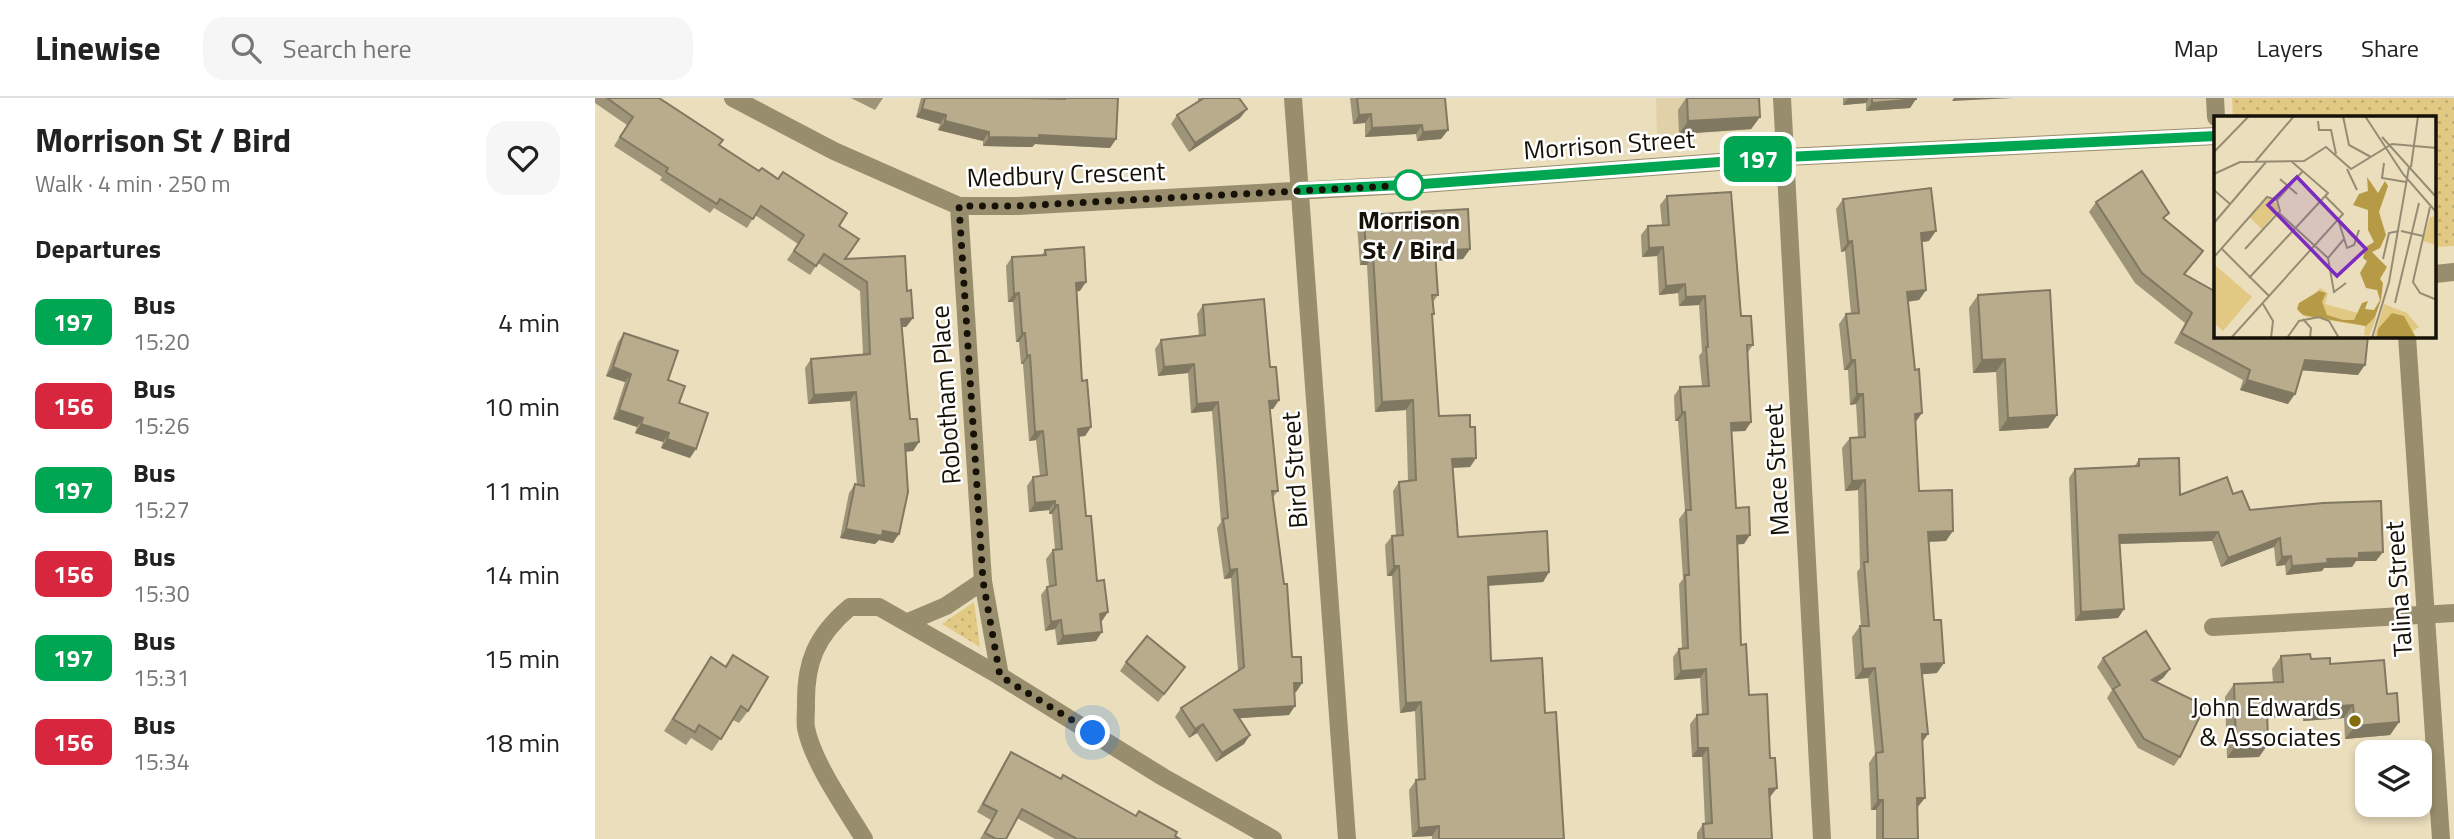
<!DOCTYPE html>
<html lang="en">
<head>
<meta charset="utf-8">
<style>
	body { margin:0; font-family:"Titillium Web",sans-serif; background:#f6f6f6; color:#222; height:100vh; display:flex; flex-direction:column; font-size:26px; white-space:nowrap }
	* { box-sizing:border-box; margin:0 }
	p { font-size:23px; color:#767676 }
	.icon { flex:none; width:38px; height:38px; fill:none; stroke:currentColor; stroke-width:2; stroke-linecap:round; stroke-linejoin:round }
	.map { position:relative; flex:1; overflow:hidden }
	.side { display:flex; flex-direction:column; background:#fff; width:595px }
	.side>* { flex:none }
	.badge { padding:0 14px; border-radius:10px; font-size:24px; line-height:46px }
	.buttons { position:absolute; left:1760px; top:642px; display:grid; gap:14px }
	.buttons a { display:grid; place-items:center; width:77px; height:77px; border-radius:14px; background:#fff; box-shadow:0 4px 10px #0003; font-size:35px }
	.you { position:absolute; width:35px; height:35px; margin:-18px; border:5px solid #fff; border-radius:50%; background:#1a73e8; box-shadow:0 0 0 10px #1a73e833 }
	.map>.badge { position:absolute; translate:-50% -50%; box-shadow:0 0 0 4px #fff }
	h2 { padding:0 35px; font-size:26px; line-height:63px }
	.round { display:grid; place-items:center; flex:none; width:74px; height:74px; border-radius:21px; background:#f6f6f6 }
	.summary { display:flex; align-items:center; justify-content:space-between; height:119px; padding:0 35px }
	h1 { font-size:33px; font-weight:700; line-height:52px }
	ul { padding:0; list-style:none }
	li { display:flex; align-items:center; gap:21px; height:84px; padding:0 35px }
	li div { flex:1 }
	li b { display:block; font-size:26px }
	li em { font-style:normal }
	li .badge { min-width:77px; font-weight:700; text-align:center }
	header { display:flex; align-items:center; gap:42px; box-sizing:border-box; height:98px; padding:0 35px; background:#fff; border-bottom:2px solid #e0e0e0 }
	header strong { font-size:33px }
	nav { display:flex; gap:38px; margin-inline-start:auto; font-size:24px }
	.search { width:490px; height:63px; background:#f6f6f6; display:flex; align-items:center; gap:18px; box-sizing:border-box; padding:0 24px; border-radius:21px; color:#767676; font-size:26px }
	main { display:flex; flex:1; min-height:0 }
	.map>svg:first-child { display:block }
	.built { fill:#e0d1a8 }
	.grass { fill:url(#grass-dots) }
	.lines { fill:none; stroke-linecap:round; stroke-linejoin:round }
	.street { stroke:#988d6c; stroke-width:18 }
	.wall { fill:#9e9478 }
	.shaded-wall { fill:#817862 }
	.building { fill:#b8ac8c; stroke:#817862; stroke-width:2 }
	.line-casing { stroke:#fff; stroke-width:16 }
	.line { stroke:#00a651; stroke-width:10 }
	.walk { stroke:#171207; stroke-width:7; stroke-dasharray:0 12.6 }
	.stop-dot { fill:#fff; stroke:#00a651; stroke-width:3.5 }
	.poi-dot { fill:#866c09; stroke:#fff; stroke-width:2.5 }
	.labels { text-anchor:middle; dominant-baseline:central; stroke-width:5; stroke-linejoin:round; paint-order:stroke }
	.street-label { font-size:26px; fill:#171207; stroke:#fff }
	.stop-label { font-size:26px; font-weight:bold; fill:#171207; stroke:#fff }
	.poi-label { font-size:26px; fill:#171207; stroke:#fff; text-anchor:end }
	.inset-road { fill:none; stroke:#968c74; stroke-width:2 }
	.view { fill:#7b2cbf; fill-opacity:0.15; stroke:#7b2cbf; stroke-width:3.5 }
	.inset-edge { fill:none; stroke:#171207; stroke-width:3.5 }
</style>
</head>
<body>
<header>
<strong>Linewise</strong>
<div class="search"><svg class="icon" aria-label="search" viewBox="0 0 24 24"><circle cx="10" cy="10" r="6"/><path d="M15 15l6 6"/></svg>Search here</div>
<nav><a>Map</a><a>Layers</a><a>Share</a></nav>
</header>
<main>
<section class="side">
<div class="summary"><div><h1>Morrison St / Bird</h1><p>Walk · 4 min · 250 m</p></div><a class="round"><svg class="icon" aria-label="heart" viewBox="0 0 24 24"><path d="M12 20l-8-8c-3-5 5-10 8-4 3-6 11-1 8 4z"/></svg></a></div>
<h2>Departures</h2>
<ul>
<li><span class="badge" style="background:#00a651;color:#fff">197</span><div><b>Bus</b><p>15:20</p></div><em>4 min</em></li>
<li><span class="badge" style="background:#d7263d;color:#fff">156</span><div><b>Bus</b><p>15:26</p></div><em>10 min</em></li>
<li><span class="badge" style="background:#00a651;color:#fff">197</span><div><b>Bus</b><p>15:27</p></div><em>11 min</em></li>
<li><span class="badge" style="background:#d7263d;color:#fff">156</span><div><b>Bus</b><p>15:30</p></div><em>14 min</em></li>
<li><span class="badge" style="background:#00a651;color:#fff">197</span><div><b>Bus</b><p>15:31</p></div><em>15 min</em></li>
<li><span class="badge" style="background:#d7263d;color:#fff">156</span><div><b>Bus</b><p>15:34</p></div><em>18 min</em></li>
</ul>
</section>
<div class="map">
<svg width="1859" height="741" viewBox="0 0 1859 741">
	<defs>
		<pattern id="grass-dots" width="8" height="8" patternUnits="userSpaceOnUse" patternTransform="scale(1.75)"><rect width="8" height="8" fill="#e2c983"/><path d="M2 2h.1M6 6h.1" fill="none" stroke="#c1ac70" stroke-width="1.8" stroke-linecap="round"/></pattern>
	</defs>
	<rect width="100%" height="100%" fill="#eadebc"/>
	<polygon class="built" points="1061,0 1155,0 1157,32 1062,38"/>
	<g class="grass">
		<polygon points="1637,0 1859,0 1859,148 1840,149 1840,19 1638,19"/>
		<polygon points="379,504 385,549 347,526"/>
	</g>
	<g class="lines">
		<g class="street">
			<polyline points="138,0 239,53 364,108 422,108 828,86 1191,59 1621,38"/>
			<polyline points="698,0 752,741"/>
			<polyline points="1187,0 1227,741"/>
			<polyline points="1620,0 1621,19"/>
			<polyline points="364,108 388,483 405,578"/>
			<polyline points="1840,176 1859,174"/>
			<polyline points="1812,238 1846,741"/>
			<polyline points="313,524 351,508 388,483"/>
			<polyline points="1618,529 1859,515"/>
			<path d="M269,741c-18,-30 -51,-76 -58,-111 -1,-7 0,-15 0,-22 -1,-44 10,-70 44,-99h29l121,69 163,101 110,62"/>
		</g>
	</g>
	<g class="wall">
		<polygon points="0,0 64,0 124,47 244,128 250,161 312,193 318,220 311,229 307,229 315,321 324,344 318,353 310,354 298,445 284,442 280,446 245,440 254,395 260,386 262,387 255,303 213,306 210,270 216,261 268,256 265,193 223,165 215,177 192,162 203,146 160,117 152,130 119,110 115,115 65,82 67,79 19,48 32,27 0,5"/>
		<polygon points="256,0 288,0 280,12"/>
		<polygon points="326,0 466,1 466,0 523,0 521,41 515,50 440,46 437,49 388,48 388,43 343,32 345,26 321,19"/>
		<polygon points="603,0 644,0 652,11 645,20 594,54 576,26 582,17 603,4"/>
		<polygon points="755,0 850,0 853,32 846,41 822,43 821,36 770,39 770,25 758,26"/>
		<polygon points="1091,0 1164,0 1165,19 1156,31 1084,36 1083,12"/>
		<polygon points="1248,0 1321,0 1315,10 1271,13 1271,5 1248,7"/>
		<polygon points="1072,98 1146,218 1158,247 1153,254 1156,324 1150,333 1136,333 1141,410 1149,446 1142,446 1146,547 1154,597 1175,699 1177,741 1102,741 1102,735 1108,726 1110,726 1107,659 1097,659 1095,626 1102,617 1107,616 1105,580 1079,582 1078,559 1084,551 1087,550 1084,486 1088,481 1084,421 1090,413 1083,323 1080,323 1079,298 1085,289 1107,288 1104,258 1107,254 1104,207 1084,208 1083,195 1064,197 1062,158 1047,159 1046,137 1053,128 1067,127 1065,107"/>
		<polygon points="1248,101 1334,143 1327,144 1331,192 1324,202 1313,204 1324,393 1351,443 1333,444 1342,575 1327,576 1333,636 1327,644 1323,710 1323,741 1281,741 1281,712 1276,712 1274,665 1280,656 1273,580 1260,581 1257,539 1265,528 1266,528 1262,474 1265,470 1263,392 1250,393 1247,350 1255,340 1263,339 1261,306 1255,307 1253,272 1249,272 1244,226 1251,216 1256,216 1250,153 1246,154 1241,111"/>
		<polygon points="1501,104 1570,122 1608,153 1589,176 1763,277 1707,272 1693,306 1645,292 1648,282 1579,245 1590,225 1540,185 1494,114"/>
		<polygon points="769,117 875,151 868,161 840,163 843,197 838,204 837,219 844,318 875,329 881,360 875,369 858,370 863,439 954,474 948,484 893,488 896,563 950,615 969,741 837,741 837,738 817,739 814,692 821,682 823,682 820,613 805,615 797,478 792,478 790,447 797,438 801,438 798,393 804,384 813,383 811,312 780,314 772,167 765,167 762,127"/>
		<polygon points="450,152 485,193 482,193 487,283 496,329 490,338 483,339 491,418 502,483 513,514 506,523 501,543 462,547 460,531 450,533 446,497 452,489 454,488 451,461 458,452 460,452 457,416 454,416 454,412 434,414 432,388 438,379 445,378 441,342 434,343 428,266 426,266 424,244 421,244 418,204 413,204 411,168 417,159 447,157"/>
		<polygon points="1383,197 1462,317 1453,330 1404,333 1401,274 1378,275 1374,210"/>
		<polygon points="608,207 675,269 684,302 678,311 675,311 683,393 678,399 697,559 707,585 701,594 699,594 694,617 644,620 655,637 649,646 621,664 602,635 594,640 580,619 586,610 643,573 636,480 629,481 622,430 626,424 617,313 596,315 593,275 563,278 560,251 566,242 604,238 602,216"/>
		<polygon points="29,235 73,282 84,305 95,360 66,350 68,344 40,335 42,329 18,321 30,284 11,278 23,244"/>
		<polygon points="1544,361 1585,397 1638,396 1655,412 1781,463 1761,463 1757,469 1729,470 1727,473 1691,477 1690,467 1681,468 1679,449 1626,469 1617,443 1525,446 1529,511 1523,520 1480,523 1474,380 1480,371 1539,369"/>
		<polygon points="138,557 153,613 144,625 138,622 117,653 96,640 91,647 69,633 116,559 130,568"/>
		<polygon points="1686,558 1716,561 1735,566 1792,596 1804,624 1795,637 1750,641 1749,620 1708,623 1708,617 1672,620 1673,646 1664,659 1632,660 1630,599 1639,586 1678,584 1677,571"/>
		<polygon points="1508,560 1575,571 1568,580 1562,584 1585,659 1579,668 1543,650 1512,600 1517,592 1502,569"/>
		<polygon points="531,564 584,578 563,604 525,573"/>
		<polygon points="416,654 465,681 540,718 544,713 585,741 460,741 422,720 411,741 385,741 396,722 382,714 410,663"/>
	</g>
	<g class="shaded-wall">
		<polygon points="1253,0 1274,0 1271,5 1248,7"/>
		<polygon points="1359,0 1418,0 1357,3"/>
		<polygon points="1321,1 1315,10 1271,13 1277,5"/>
		<polygon points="327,11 351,17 345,26 321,19"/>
		<polygon points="652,11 645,20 594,54 600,45"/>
		<polygon points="776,16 770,25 758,26 764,17"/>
		<polygon points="1165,19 1156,31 1084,36 1093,23"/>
		<polygon points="350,23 394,34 388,43 343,32"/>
		<polygon points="827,27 821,36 770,39 777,30"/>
		<polygon points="853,32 846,41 822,43 828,34"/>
		<polygon points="444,37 521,41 515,50 440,46 437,49 388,48 394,39"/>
		<polygon points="1341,133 1334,143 1319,145 1326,135"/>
		<polygon points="1257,143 1250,153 1246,154 1253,144"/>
		<polygon points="1068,149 1062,158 1047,159 1054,150"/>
		<polygon points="875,151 868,161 833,163 840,153"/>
		<polygon points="771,157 778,157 772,167 765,167"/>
		<polygon points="491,184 485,193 475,194 481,185"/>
		<polygon points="1090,186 1083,195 1064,197 1071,188"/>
		<polygon points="1331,192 1324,202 1305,204 1312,194"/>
		<polygon points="424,195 418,204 413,204 419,196"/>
		<polygon points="1110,198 1104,207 1084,208 1091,199"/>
		<polygon points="318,220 311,229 300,229 306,221"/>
		<polygon points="427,235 430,235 424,244 421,244"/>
		<polygon points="435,257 428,266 426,266 432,258"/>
		<polygon points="1410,261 1401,274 1378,275 1387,262"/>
		<polygon points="1256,262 1260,262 1253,272 1249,272"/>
		<polygon points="1710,262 1770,267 1763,277 1703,272"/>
		<polygon points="599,266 593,275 563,278 569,269"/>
		<polygon points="18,269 36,276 30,284 11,278"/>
		<polygon points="1652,282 1700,296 1693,306 1645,292"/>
		<polygon points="261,294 255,303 213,306 219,297"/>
		<polygon points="1262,296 1268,296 1261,306 1255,307"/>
		<polygon points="684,302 678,311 667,312 674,303"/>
		<polygon points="818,302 811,312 780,314 787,304"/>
		<polygon points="623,304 617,313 596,315 602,306"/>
		<polygon points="24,312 48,320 42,329 18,321"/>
		<polygon points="1087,314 1090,314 1083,323 1080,323"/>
		<polygon points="1327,315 1320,325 1320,316"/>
		<polygon points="1462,317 1453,330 1404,333 1413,320"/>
		<polygon points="1156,324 1150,333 1130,334 1136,325"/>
		<polygon points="46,326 74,335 68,344 40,335"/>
		<polygon points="496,329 490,338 476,339 483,331"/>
		<polygon points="448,333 441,342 434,343 440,334"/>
		<polygon points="72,341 101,351 95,360 66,350"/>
		<polygon points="324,344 318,353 303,354 310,346"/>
		<polygon points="881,360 875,369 850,370 857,361"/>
		<polygon points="1270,382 1263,392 1250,393 1257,383"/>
		<polygon points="460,403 454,412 434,414 440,405"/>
		<polygon points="460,407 463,407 457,416 454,416"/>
		<polygon points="251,431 288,433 304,436 298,445 284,442 280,446 245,440"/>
		<polygon points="1358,433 1351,443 1325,444 1333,434"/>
		<polygon points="1623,434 1617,443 1518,446 1524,437"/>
		<polygon points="1155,437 1149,446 1135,447 1142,438"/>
		<polygon points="1685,440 1679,449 1626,469 1633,460"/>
		<polygon points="1788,454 1781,463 1761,463 1757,469 1729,470 1727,473 1691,477 1697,468 1764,455"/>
		<polygon points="1696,458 1690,467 1681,468 1687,459"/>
		<polygon points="799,468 804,468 797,478 792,478"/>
		<polygon points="642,471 636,480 629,481 635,472"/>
		<polygon points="954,474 948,484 886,488 893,479"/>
		<polygon points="1529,511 1523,520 1480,523 1486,514"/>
		<polygon points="513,514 507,523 499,525 505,516"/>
		<polygon points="466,522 460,531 450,533 456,524"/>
		<polygon points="507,534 501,543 462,547 468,538"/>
		<polygon points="1349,565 1342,575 1319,577 1326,566"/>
		<polygon points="1280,570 1273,580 1260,581 1268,571"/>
		<polygon points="1111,571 1105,580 1079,582 1086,573"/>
		<polygon points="1575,571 1568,580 1551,591 1557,582"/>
		<polygon points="699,585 707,585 701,594 692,594"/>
		<polygon points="826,604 820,613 805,615 811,605"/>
		<polygon points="1717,604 1708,617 1663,621 1672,608"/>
		<polygon points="1758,607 1749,620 1708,623 1717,610"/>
		<polygon points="700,608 694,617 633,621 639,612"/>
		<polygon points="1804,624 1795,637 1750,641 1760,628"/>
		<polygon points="608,626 602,635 594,640 600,631"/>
		<polygon points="1327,636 1333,636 1326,646"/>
		<polygon points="655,637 649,646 621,664 627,655"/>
		<polygon points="1673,646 1664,659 1632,660 1641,647"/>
		<polygon points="1103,650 1113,650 1107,659 1097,659"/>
		<polygon points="1182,690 1175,699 1168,700 1174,691"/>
		<polygon points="1322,700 1330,700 1322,710"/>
		<polygon points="1283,702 1288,702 1281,712 1276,712"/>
		<polygon points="844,728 837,738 817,739 824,730"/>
	</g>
	<g class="building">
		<polygon points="12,0 64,0 128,42 124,47 164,73 167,70 183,81 188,74 252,115 244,128 264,141 250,161 310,158 312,193 316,192 318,220 306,221 315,321 322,321 324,344 310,346 313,394 304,436 288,433 287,438 251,431 260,386 269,388 261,294 219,297 216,261 275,256 272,184 229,156 221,168 199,153 209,137 166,108 158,121 125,101 122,106 71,74 73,70 25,39 38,19"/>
		<polygon points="330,0 433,0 470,1 470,0 523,0 521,41 444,37 444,40 394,39 394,34 350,23 351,17 327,11"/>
		<polygon points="609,0 644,0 652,11 600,45 582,17"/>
		<polygon points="762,0 850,0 853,32 828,34 827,27 777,30 776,16 764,17"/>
		<polygon points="1092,0 1164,0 1165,19 1093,23"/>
		<polygon points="1277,0 1321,0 1321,1 1277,5"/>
		<polygon points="1547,73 1574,115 1568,120 1608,153 1589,176 1621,194 1621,238 1773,238 1770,267 1710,262 1700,296 1652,282 1655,272 1586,235 1597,215 1547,175 1501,104"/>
		<polygon points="1336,90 1341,133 1326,135 1331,192 1312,194 1320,272 1324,271 1327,315 1320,316 1324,393 1357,392 1358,433 1333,434 1339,522 1346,522 1349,565 1326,566 1333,636 1327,636 1330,700 1322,700 1323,741 1288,741 1288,702 1283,702 1281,655 1288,654 1280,570 1268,571 1265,528 1274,528 1269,464 1273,464 1270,382 1257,383 1255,340 1270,339 1268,296 1262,296 1260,262 1256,262 1251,216 1264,215 1257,143 1253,144 1248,101"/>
		<polygon points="1136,94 1146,218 1156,218 1158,247 1152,247 1156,324 1136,325 1141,410 1154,409 1155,437 1142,438 1146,547 1151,546 1154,597 1172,596 1175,660 1180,660 1182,690 1174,691 1177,741 1109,741 1108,726 1117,725 1113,650 1103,650 1102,617 1113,616 1111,571 1086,573 1084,551 1093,550 1090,477 1094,477 1091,412 1096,412 1090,314 1087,314 1085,289 1114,288 1111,249 1113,249 1110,198 1091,199 1090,186 1071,188 1068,149 1054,150 1053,128 1074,127 1072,98"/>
		<polygon points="873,111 875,151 840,153 843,197 837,197 839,216 837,216 844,318 875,317 875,329 880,329 881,360 857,361 863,439 952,433 954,474 893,479 896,563 947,560 950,615 961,614 969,741 844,741 844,728 824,730 821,682 830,681 826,604 811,605 804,468 799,468 797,438 808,437 804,384 821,382 818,302 787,304 778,157 771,157 769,117"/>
		<polygon points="489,149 491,184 481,185 487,283 492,282 496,329 483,331 491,418 496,418 502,483 509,482 513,514 505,516 507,534 468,538 466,522 456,524 452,489 461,487 458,452 467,451 463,407 460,407 460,403 440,405 438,379 452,377 448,333 440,334 435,257 432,258 430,235 427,235 424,195 419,196 417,159 451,157 450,152"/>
		<polygon points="1455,192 1462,317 1413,320 1410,261 1387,262 1383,197"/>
		<polygon points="669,201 675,269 681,269 684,302 674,303 683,393 677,393 689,486 692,486 697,559 706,559 707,585 699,585 700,608 639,612 655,637 627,655 608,626 600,631 586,610 649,569 642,471 635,472 628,421 633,420 623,304 602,306 599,266 569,269 566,242 610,237 608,207"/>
		<polygon points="29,235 83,253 73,282 90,288 84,305 113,315 101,351 72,341 74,335 46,326 48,320 24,312 36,276 18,269"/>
		<polygon points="1584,360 1585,397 1632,379 1638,396 1647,393 1655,412 1728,405 1786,403 1788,454 1764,455 1764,460 1732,461 1733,465 1697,468 1696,458 1687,459 1685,440 1633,460 1623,434 1524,437 1529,511 1486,514 1480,371 1544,368 1544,361"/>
		<polygon points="1551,533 1575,571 1557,582 1610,608 1585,659 1549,641 1518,591 1525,587 1508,560"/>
		<polygon points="552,538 590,569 569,596 531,564"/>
		<polygon points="1715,556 1716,561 1735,560 1735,566 1789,562 1792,596 1802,595 1804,624 1760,628 1758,607 1717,610 1717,604 1672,608 1673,646 1641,647 1639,586 1688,584 1686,558"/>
		<polygon points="138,557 173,579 153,613 146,608 126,641 104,627 100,634 78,621 116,559 131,569"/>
		<polygon points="416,654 466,681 468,677 541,718 544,713 582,734 580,738 585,741 482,741 427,711 411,741 401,741 390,735 402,713 388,706"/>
	</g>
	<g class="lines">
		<defs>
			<polyline id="line" points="705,92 828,86 1191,59 1621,38"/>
		</defs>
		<use href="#line" class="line-casing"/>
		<use href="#line" class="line"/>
		<polyline class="walk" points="498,635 405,578 388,483 364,108 422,108 814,87"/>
	</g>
	<circle class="stop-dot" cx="814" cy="87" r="14"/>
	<circle class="poi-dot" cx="1760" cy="623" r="7"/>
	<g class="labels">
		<g class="street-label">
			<text transform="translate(1014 46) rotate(-4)">Morrison Street</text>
			<text transform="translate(471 76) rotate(-2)">Medbury Crescent</text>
			<text transform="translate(350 297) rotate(-94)">Robotham Place</text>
			<text transform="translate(699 372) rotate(-94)">Bird Street</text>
			<text transform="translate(1181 372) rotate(-93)">Mace Street</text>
			<text transform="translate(1803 491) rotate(-94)">Talina Street</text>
		</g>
		<g class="stop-label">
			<text x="814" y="121">Morrison<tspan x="814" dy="30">St / Bird</tspan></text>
		</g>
		<g class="poi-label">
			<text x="1746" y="608">John Edwards<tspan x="1746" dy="30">&amp; Associates</tspan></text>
		</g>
	</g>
	<g transform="translate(1619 18)">
		<rect width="222" height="222" fill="#eadebc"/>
		<path d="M54,81l12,10 -18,22 -13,-12zM222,100v29l-13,-4 7,-24zM106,172l8,5 -3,11 51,14 -7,18 -5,-1 1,-9 -59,-9 -7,-5zM170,188l23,9 12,14 -6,4 3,7h-42z" fill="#e2c983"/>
		<path d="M153,61l11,16 7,-12 3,5 -9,26 7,23 -6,13 -8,4 15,15 -7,12 3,4 -2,17 -6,17 -9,9 -63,-11 -6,-6 2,-6 20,-12 7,2 -4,9 5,13 16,5h11l8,-17 6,-2 -3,8 9,1 6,-10 -3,-10 -11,-2 -6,-15 7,-12 -4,-3 3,-11 8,-5 -6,-12v-20l-15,-5 6,-11 9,-3zM178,197l12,3 12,22h-39l1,-9z" fill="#b69a46"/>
		<path d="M0,148l38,33 -29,34 -9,-8z" fill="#e2c983"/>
		<path class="inset-road" d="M129,0l6,29 22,12M151,0l38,58 34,39M104,5l1,9h12l5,24M168,21l55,61M0,36l35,-36M41,46l39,-46M170,47l-2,15 24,4M197,51l7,-51M133,53l10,21M0,58l26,-12 64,-1 22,-14 25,22 41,-25 45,4M66,63l17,15M0,74l16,14M63,84l25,-28M216,91l-17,75 7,11 17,7M64,96l50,46 6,34 12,-9M124,103l9,29 7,-3 5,-15M0,107l52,-61M187,115l22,5M7,132l48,48M31,133l35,-38 -3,-11M0,141l53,-60 10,3M114,142l16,-19M169,143l6,-26 10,-2M35,162l79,-85 -37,-32M181,187l24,-100M49,188l10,17 -2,17M89,203l8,9 -1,10M17,222l112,-124 -18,-18M73,222l12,-17 20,-4 10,4 10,17M158,222l17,-56 20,-115"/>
		<path class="view" d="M83,61l69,72 -29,27 -69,-71z"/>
		<rect width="222" height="222" class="inset-edge"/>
	</g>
</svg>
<div class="buttons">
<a><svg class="icon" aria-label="layers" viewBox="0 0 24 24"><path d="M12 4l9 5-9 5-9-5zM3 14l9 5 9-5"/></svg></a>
</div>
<div class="you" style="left:498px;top:635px"></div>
<b class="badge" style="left:1163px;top:61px;background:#00a651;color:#fff">197</b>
</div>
</main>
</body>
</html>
